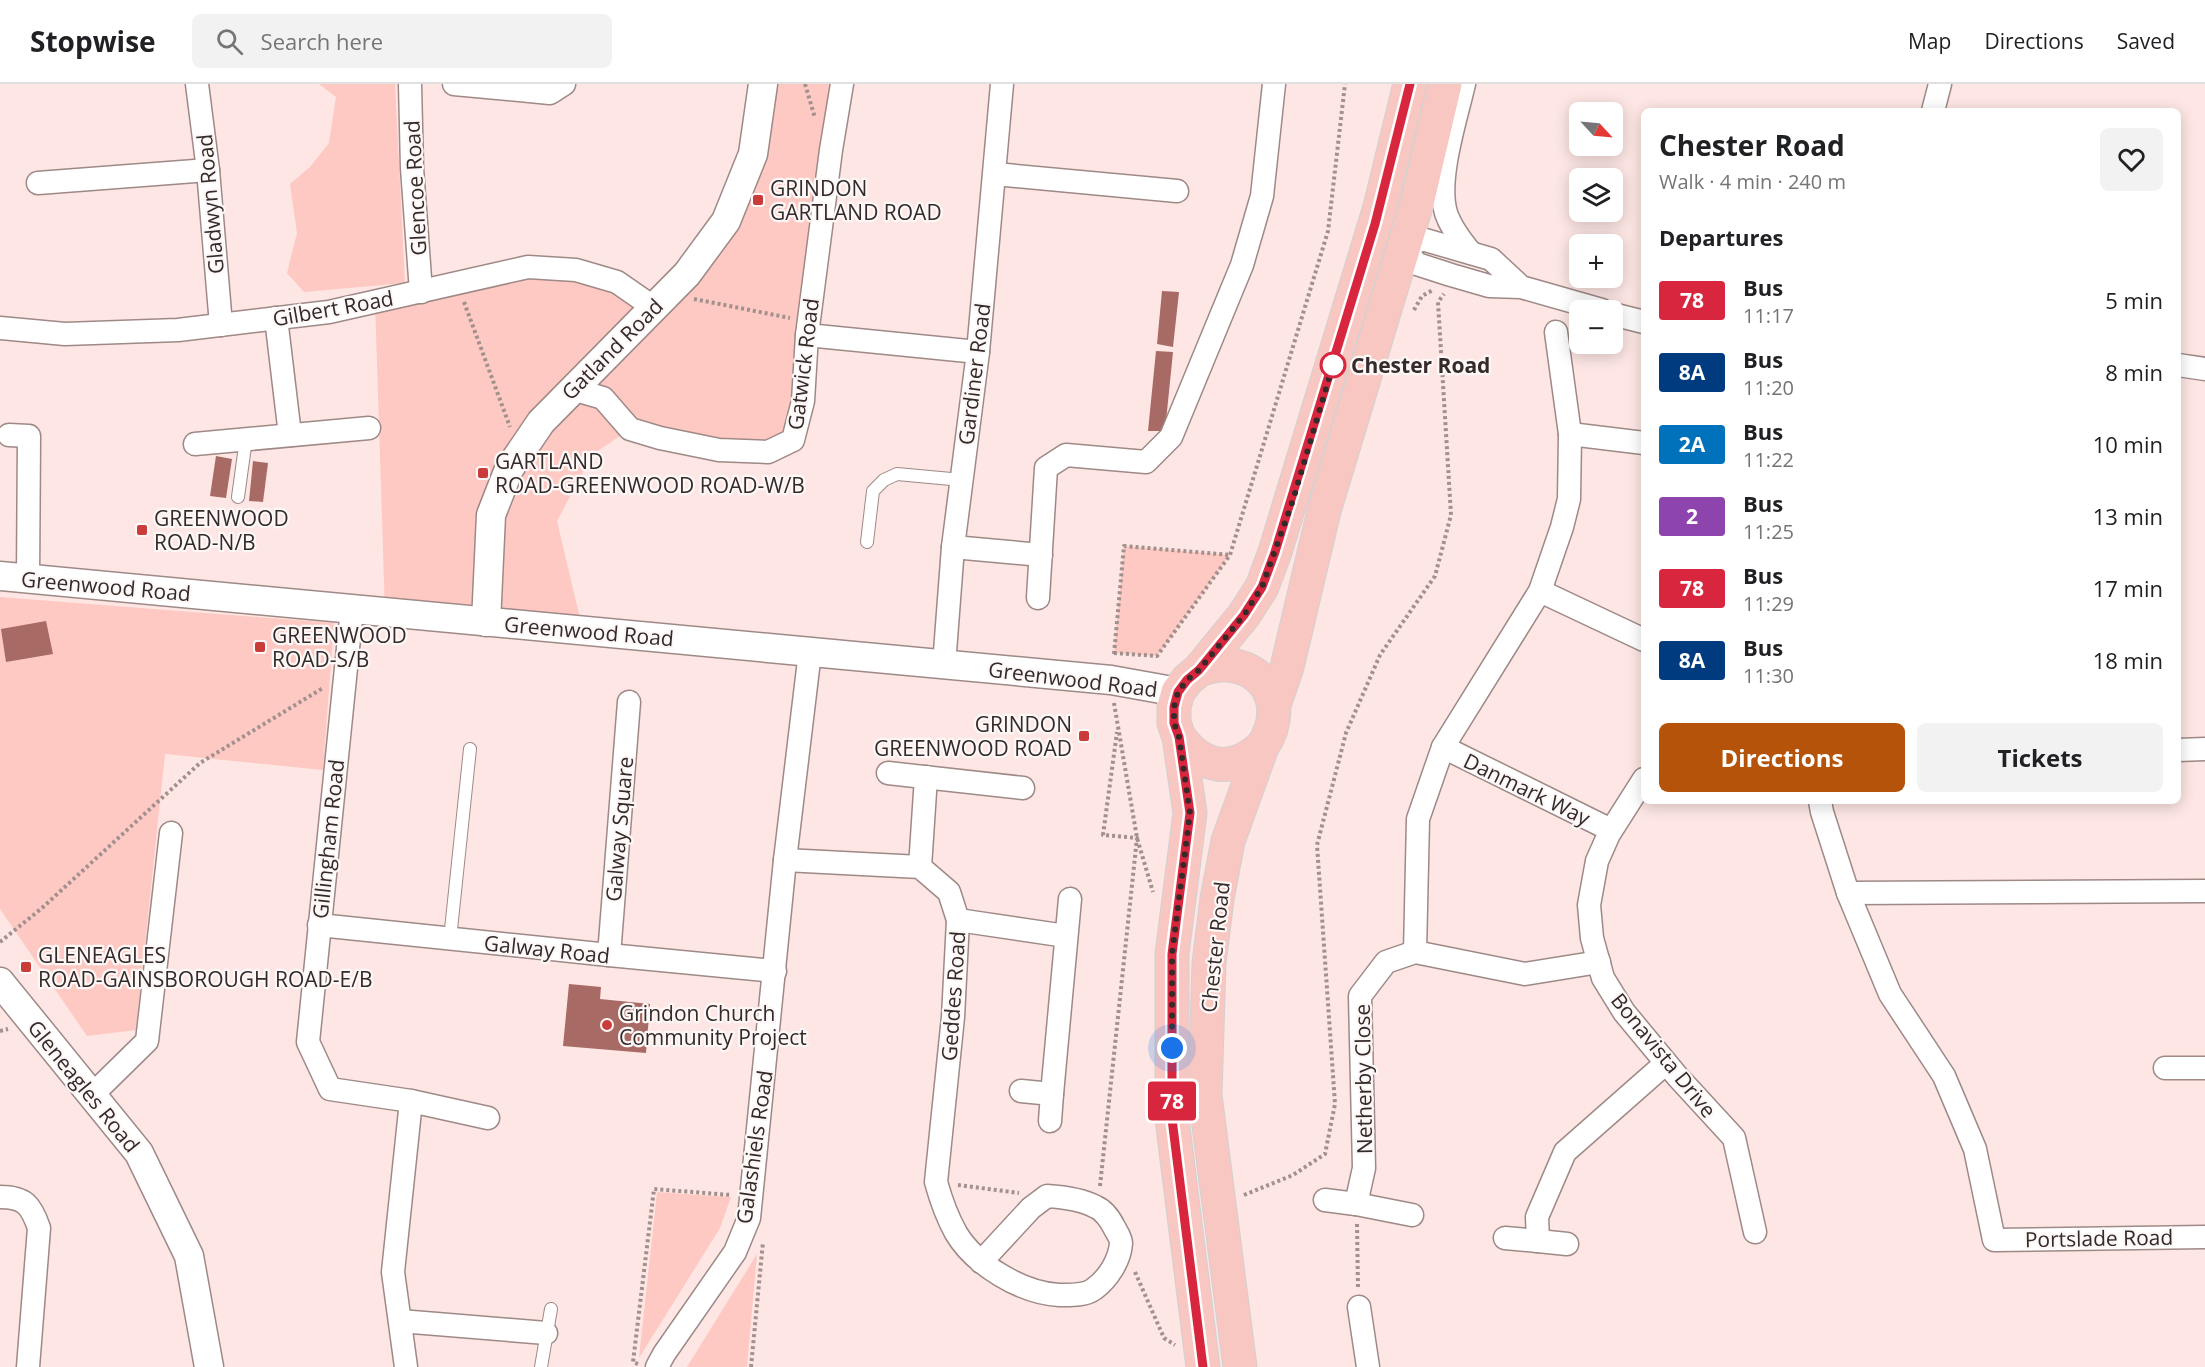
<!DOCTYPE html>
<html lang="en">
<head>
<meta charset="utf-8">
<style>
	body { margin:0; font-family:"Open Sans",sans-serif; background:#f2f2f2; color:#202124; height:100vh; display:flex; flex-direction:column; font-size:22px; white-space:nowrap }
	* { box-sizing:border-box; margin:0 }
	p { font-size:20px; color:#757577 }
	.icon { flex:none; width:33px; height:33px; fill:none; stroke:currentColor; stroke-width:2; stroke-linecap:round; stroke-linejoin:round }
	.map { position:relative; flex:1; overflow:hidden }
	.details { position:absolute; left:1641px; top:24px; width:540px; height:696px; display:flex; flex-direction:column; background:#fff; border-radius:9px; box-shadow:0 3px 15px #0003 }
	.details>* { flex:none }
	.badge { padding:0 12px; border-radius:4px; font-size:21px; line-height:39px }
	.needle { width:39px; rotate:116deg }
	.fabs { position:absolute; left:1569px; top:18px; display:grid; gap:12px }
	.fabs a { display:grid; place-items:center; width:54px; height:54px; border-radius:9px; background:#fff; box-shadow:0 3px 15px #0003; font-size:30px }
	.you { position:absolute; width:30px; height:30px; margin:-15px; border:4px solid #fff; border-radius:50%; background:#1a73e8; box-shadow:0 0 0 9px #1a73e833 }
	.map>.badge { position:absolute; translate:-50% -50%; box-shadow:0 0 0 3px #fff }
	h2 { padding:0 18px; font-size:22px; line-height:54px }
	.round { display:grid; place-items:center; flex:none; width:63px; height:63px; border-radius:9px; background:#f2f2f2 }
	.overview { display:flex; align-items:center; justify-content:space-between; height:102px; padding:0 18px }
	h1 { font-size:28px; font-weight:700; line-height:45px }
	.action { display:flex; gap:12px; margin-top:auto; padding:12px 18px }
	.action a { flex:1; height:69px; border-radius:9px; background:#b45309; color:#fff; font-size:24px; font-weight:700; line-height:69px; text-align:center }
	.action a+a { background:#f2f2f2; color:#202124 }
	ul { padding:0; list-style:none }
	li { display:flex; align-items:center; gap:18px; height:72px; padding:0 18px }
	li div { flex:1 }
	li b { display:block; font-size:22px }
	li em { font-style:normal }
	li .badge { min-width:66px; font-weight:700; text-align:center }
	header { display:flex; align-items:center; gap:36px; box-sizing:border-box; height:84px; padding:0 30px; background:#fff; border-bottom:2px solid #e0e0e0 }
	header strong { font-size:28px }
	nav { display:flex; gap:33px; margin-inline-start:auto; font-size:21px }
	.search { width:420px; height:54px; background:#f2f2f2; display:flex; align-items:center; gap:15px; box-sizing:border-box; padding:0 21px; border-radius:9px; color:#757577; font-size:22px }
	.map>svg:first-child { display:block }
	.green { fill:#fec9c2 }
	.building { fill:#a86a64 }
	.lines { fill:none; stroke-linecap:round; stroke-linejoin:round }
	.service-casing { stroke:#9e8986; stroke-width:14 }
	.minor-casing { stroke:#9e8986; stroke-width:25 }
	.tertiary-casing { stroke:#9e8986; stroke-width:31 }
	.primary-casing { stroke:#d2d0d0; stroke-width:35 }
	.path { stroke:#a1908e; stroke-width:4; stroke-dasharray:3 3; stroke-linecap:butt }
	.service { stroke:#fff; stroke-width:12 }
	.minor { stroke:#fff; stroke-width:22 }
	.tertiary { stroke:#fff; stroke-width:28 }
	.primary { stroke:#f9c7c2; stroke-width:33 }
	.line-casing { stroke:#fff; stroke-width:14 }
	.line { stroke:#d7263d; stroke-width:9 }
	.walk { stroke:#332a29; stroke-width:6; stroke-dasharray:0 10.8 }
	.poi-dot { fill:#ca3c39; stroke:#fdf8f7; stroke-width:2 }
	.stop-dot { fill:#fff; stroke:#d7263d; stroke-width:3 }
	.labels { text-anchor:middle; dominant-baseline:central; stroke-width:4.5; stroke-linejoin:round; paint-order:stroke }
	.street-label { font-size:21px; fill:#332a29; stroke:#fdf8f7 }
	.poi-label { font-size:21px; fill:#332a29; stroke:#fdf8f7; text-anchor:start }
	.stop-label { font-size:21px; font-weight:bold; fill:#332a29; stroke:#fdf8f7; text-anchor:start }
</style>
</head>
<body>
<header>
<strong>Stopwise</strong>
<div class="search"><svg class="icon" aria-label="search" viewBox="0 0 24 24"><circle cx="10" cy="10" r="6"/><path d="M15 15l6 6"/></svg>Search here</div>
<nav><a>Map</a><a>Directions</a><a>Saved</a></nav>
</header>
<div class="map">
<svg width="2205" height="1283" viewBox="0 0 2205 1283">
	<rect width="100%" height="100%" fill="#fde6e3"/>
	<g class="green">
		<polygon points="319,0 395,0 405,199 304,208 287,189 297,149 290,100 310,83 329,59 336,13"/>
		<polygon points="763,0 842,0 793,356 768,368 630,345 592,371 557,437 583,547 385,528 375,218 576,186 653,223 726,137"/>
		<polygon points="1124,462 1230,471 1157,572 1114,569"/>
		<polygon points="0,513 334,539 323,686 165,670 136,946 87,952 0,825"/>
		<polygon points="657,1108 731,1113 720,1144 639,1274"/>
		<polygon points="757,1170 747,1283 687,1283"/>
	</g>
	<g class="building">
		<polygon points="1162,207 1179,208 1173,263 1157,260"/>
		<polygon points="1156,267 1173,268 1165,347 1148,347"/>
		<polygon points="216,372 232,375 226,414 210,412"/>
		<polygon points="253,377 268,379 263,418 249,417"/>
		<polygon points="46,537 53,570 6,578 1,545"/>
		<polygon points="569,900 601,903 600,915 650,920 646,969 563,962"/>
	</g>
	<g class="lines">
		<defs>
			<g id="service">
				<polyline points="238,413 246,355"/>
				<polyline points="867,458 873,407 884,396 897,390 962,396"/>
				<polyline points="450,855 470,665"/>
				<polyline points="541,1283 551,1225"/>
			</g>
			<g id="minor">
				<polyline points="197,0 208,86 221,241"/>
				<polyline points="410,0 412,84 421,208"/>
				<polyline points="454,0 550,9 564,0"/>
				<path d="M1464,0c-8,35 -28,95 -18,129 5,15 15,28 25,40"/>
				<polyline points="1933,27 1940,0"/>
				<polyline points="995,90 1177,107"/>
				<polyline points="38,99 208,86"/>
				<polyline points="1521,203 1491,175 1422,155 1404,165 1417,180 1451,191 1489,202 1521,203 1602,226"/>
				<polyline points="1612,230 1644,238"/>
				<polyline points="276,234 290,351"/>
				<polyline points="0,244 65,250 178,246 329,228 528,183 576,186 617,198 653,223"/>
				<polyline points="807,251 978,268"/>
				<polyline points="2178,281 2205,285"/>
				<polyline points="572,305 603,314 630,345 660,354 719,366 768,368 793,356 803,317 807,251 831,66 842,0"/>
				<polyline points="1570,350 1644,359"/>
				<polyline points="9,351 29,352 28,495"/>
				<polyline points="195,360 369,344"/>
				<polyline points="953,463 1041,471"/>
				<polyline points="1540,507 1644,556"/>
				<polyline points="1038,514 1046,384 1066,371 1146,378 1171,353 1242,181 1262,112 1274,0"/>
				<polyline points="352,525 308,958 330,1005 411,1017 393,1188 406,1283"/>
				<polyline points="944,581 953,463 978,268 1002,0"/>
				<polyline points="1443,663 1611,746"/>
				<polyline points="2178,666 2205,665"/>
				<polyline points="888,689 1023,704"/>
				<polyline points="1644,695 1609,750 1597,777 1589,821 1592,854 1603,894 1624,928 1677,992 1734,1054 1755,1148"/>
				<polyline points="1820,717 1822,728 1848,809 1890,910 1944,992 1975,1065 1994,1156 2205,1153"/>
				<path d="M785,776l135,7 29,25 9,28 -5,97 -17,165c5,18 11,35 20,51 19,32 66,60 103,62 10,0 26,1 35,-6 14,-10 26,-29 27,-46 0,-5 -5,-12 -7,-16 -4,-8 -11,-17 -18,-20 -15,-8 -32,-10 -49,-11l-16,12 -50,54"/>
				<polyline points="920,783 926,693"/>
				<polyline points="1848,809 2205,807"/>
				<polyline points="958,836 1066,852"/>
				<polyline points="319,841 609,871 775,887"/>
				<polyline points="1415,868 1418,735 1443,663 1540,507 1562,443 1569,415 1570,350 1556,248"/>
				<polyline points="609,871 629,618"/>
				<polyline points="2165,984 2205,984"/>
				<polyline points="1021,1007 1052,1010 1050,1037"/>
				<polyline points="1052,1010 1070,815"/>
				<polyline points="92,1011 147,957 171,749"/>
				<polyline points="411,1017 488,1034"/>
				<path d="M0,1113c25,0 31,8 39,31l-11,139"/>
				<polyline points="1325,1116 1356,1120 1364,1084 1360,912 1386,878 1415,868 1525,890 1599,878"/>
				<polyline points="1356,1120 1412,1131"/>
				<polyline points="1505,1154 1538,1157 1537,1133 1565,1068 1666,979"/>
				<polyline points="1538,1157 1567,1160"/>
				<polyline points="1359,1223 1368,1283"/>
				<polyline points="400,1237 546,1249"/>
				<polyline points="657,1283 664,1270 735,1168 749,1134 785,776 810,568"/>
			</g>
			<g id="tertiary">
				<polyline points="0,492 1111,596 1178,608"/>
				<polyline points="486,538 491,431 509,385 541,338 687,190 726,137 753,70 763,0"/>
				<polyline points="0,898 139,1069 189,1172 209,1283"/>
			</g>
			<g id="primary">
				<path d="M1199,586c55,-21 96,28 63,77l-34,94 -11,58 -8,64 -4,132 35,272"/>
				<polyline points="1274,621 1287,583 1324,427 1417,119 1445,0"/>
				<path d="M1179,653c24,32 52,37 83,10"/>
				<polyline points="1203,1283 1172,1035 1172,870 1190,729 1179,653 1174,639 1174,623 1178,608 1187,596 1199,586 1244,531 1262,503 1275,468 1380,123 1410,0"/>
			</g>
		</defs>
		<use href="#service" class="service-casing"/>
		<use href="#minor" class="minor-casing"/>
		<use href="#tertiary" class="tertiary-casing"/>
		<use href="#primary" class="primary-casing"/>
		<g class="path">
			<polyline points="805,0 815,34"/>
			<polyline points="694,215 790,234"/>
			<polyline points="464,218 510,343"/>
			<polyline points="1414,226 1422,212 1433,206"/>
			<polyline points="1114,569 1157,572 1230,471 1328,147 1345,0"/>
			<polyline points="1114,570 1124,462 1230,471"/>
			<polyline points="1114,619 1137,754 1153,808"/>
			<polyline points="0,858 42,824 200,679 323,604"/>
			<polyline points="0,947 8,945"/>
			<polyline points="958,1101 1019,1109"/>
			<polyline points="1100,1102 1137,754 1103,751 1117,648"/>
			<polyline points="1244,1111 1293,1091 1325,1070 1335,1020 1317,761 1346,649 1380,571 1435,492 1451,431 1438,218 1444,210"/>
			<polyline points="1357,1140 1358,1204"/>
			<polyline points="1135,1188 1164,1254 1175,1261"/>
			<polyline points="638,1280 633,1278 654,1105 731,1111"/>
			<polyline points="751,1283 763,1158"/>
		</g>
		<use href="#service" class="service"/>
		<use href="#minor" class="minor"/>
		<use href="#tertiary" class="tertiary"/>
		<use href="#primary" class="primary"/>
	</g>
	<g class="lines">
		<defs>
			<polyline id="line" points="1203,1283 1172,1035 1172,870 1190,729 1179,653 1174,639 1174,623 1178,608 1187,596 1199,586 1244,531 1262,503 1275,468 1375,140 1410,0"/>
		</defs>
		<use href="#line" class="line-casing"/>
		<use href="#line" class="line"/>
		<polyline class="walk" points="1172,964 1172,870 1190,729 1179,653 1174,639 1174,623 1178,608 1187,596 1199,586 1244,531 1262,503 1293,416 1333,281"/>
	</g>
	<g class="poi-dot">
		<rect x="752" y="110" width="12" height="12" rx="3"/>
		<rect x="477" y="383" width="12" height="12" rx="3"/>
		<rect x="136" y="440" width="12" height="12" rx="3"/>
		<rect x="254" y="557" width="12" height="12" rx="3"/>
		<rect x="1078" y="646" width="12" height="12" rx="3"/>
		<rect x="20" y="877" width="12" height="12" rx="3"/>
		<circle cx="607" cy="941" r="6"/>
	</g>
	<circle class="stop-dot" cx="1333" cy="281" r="12"/>
	<g class="labels">
		<g class="street-label">
			<text transform="translate(415 104) rotate(-93)">Glencoe Road</text>
			<text transform="translate(210 120) rotate(-95)">Gladwyn Road</text>
			<text transform="translate(333 224) rotate(-10)">Gilbert Road</text>
			<text transform="translate(612 265) rotate(-45)">Gatland Road</text>
			<text transform="translate(803 280) rotate(-83)">Gatwick Road</text>
			<text transform="translate(974 290) rotate(-83)">Gardiner Road</text>
			<text transform="translate(106 502) rotate(5)">Greenwood Road</text>
			<text transform="translate(589 547) rotate(5)">Greenwood Road</text>
			<text transform="translate(1073 595) rotate(7)">Greenwood Road</text>
			<text transform="translate(1527 705) rotate(26)">Danmark Way</text>
			<text transform="translate(619 745) rotate(-85)">Galway Square</text>
			<text transform="translate(328 755) rotate(-84)">Gillingham Road</text>
			<text transform="translate(1215 863) rotate(-84)">Chester Road</text>
			<text transform="translate(547 865) rotate(6)">Galway Road</text>
			<text transform="translate(953 912) rotate(-86)">Geddes Road</text>
			<text transform="translate(1664 971) rotate(51)">Bonavista Drive</text>
			<text transform="translate(1363 995) rotate(-91)">Netherby Close</text>
			<text transform="translate(84 1002) rotate(51)">Gleneagles Road</text>
			<text transform="translate(754 1063) rotate(-82)">Galashiels Road</text>
			<text transform="translate(2099 1154) rotate(-1)">Portslade Road</text>
		</g>
		<g class="poi-label">
			<text x="770" y="104">GRINDON<tspan x="770" dy="24">GARTLAND ROAD</tspan></text>
			<text x="495" y="377">GARTLAND<tspan x="495" dy="24">ROAD-GREENWOOD ROAD-W/B</tspan></text>
			<text x="154" y="434">GREENWOOD<tspan x="154" dy="24">ROAD-N/B</tspan></text>
			<text x="272" y="551">GREENWOOD<tspan x="272" dy="24">ROAD-S/B</tspan></text>
			<text x="1072" y="640" text-anchor="end">GRINDON<tspan x="1072" dy="24">GREENWOOD ROAD</tspan></text>
			<text x="38" y="871">GLENEAGLES<tspan x="38" dy="24">ROAD-GAINSBOROUGH ROAD-E/B</tspan></text>
			<text x="619" y="929">Grindon Church<tspan x="619" dy="24">Community Project</tspan></text>
		</g>
		<g class="stop-label">
			<text x="1351" y="281">Chester Road</text>
		</g>
	</g>
</svg>
<div class="fabs">
<a><svg class="needle" viewBox="-14 -14 28 28"><path d="M0-13l5 13h-10z" fill="#e53935"/><path d="M0 13l5-13h-10z" fill="#757577"/></svg></a>
<a><svg class="icon" aria-label="layers" viewBox="0 0 24 24"><path d="M12 4l9 5-9 5-9-5zM3 14l9 5 9-5"/></svg></a>
<a>+</a>
<a>−</a>
</div>
<div class="you" style="left:1172px;top:964px"></div>
<b class="badge" style="left:1172px;top:1017px;background:#d7263d;color:#fff">78</b>
<section class="details">
<div class="overview"><div><h1>Chester Road</h1><p>Walk · 4 min · 240 m</p></div><a class="round"><svg class="icon" aria-label="heart" viewBox="0 0 24 24"><path d="M12 20l-8-8c-3-5 5-10 8-4 3-6 11-1 8 4z"/></svg></a></div>
<h2>Departures</h2>
<ul>
<li><span class="badge" style="background:#d7263d;color:#fff">78</span><div><b>Bus</b><p>11:17</p></div><em>5 min</em></li>
<li><span class="badge" style="background:#003b80;color:#fff">8A</span><div><b>Bus</b><p>11:20</p></div><em>8 min</em></li>
<li><span class="badge" style="background:#0072bc;color:#fff">2A</span><div><b>Bus</b><p>11:22</p></div><em>10 min</em></li>
<li><span class="badge" style="background:#8e44ad;color:#fff">2</span><div><b>Bus</b><p>11:25</p></div><em>13 min</em></li>
<li><span class="badge" style="background:#d7263d;color:#fff">78</span><div><b>Bus</b><p>11:29</p></div><em>17 min</em></li>
<li><span class="badge" style="background:#003b80;color:#fff">8A</span><div><b>Bus</b><p>11:30</p></div><em>18 min</em></li>
</ul>
<div class="action"><a>Directions</a><a>Tickets</a></div>
</section>
</div>
</body>
</html>
